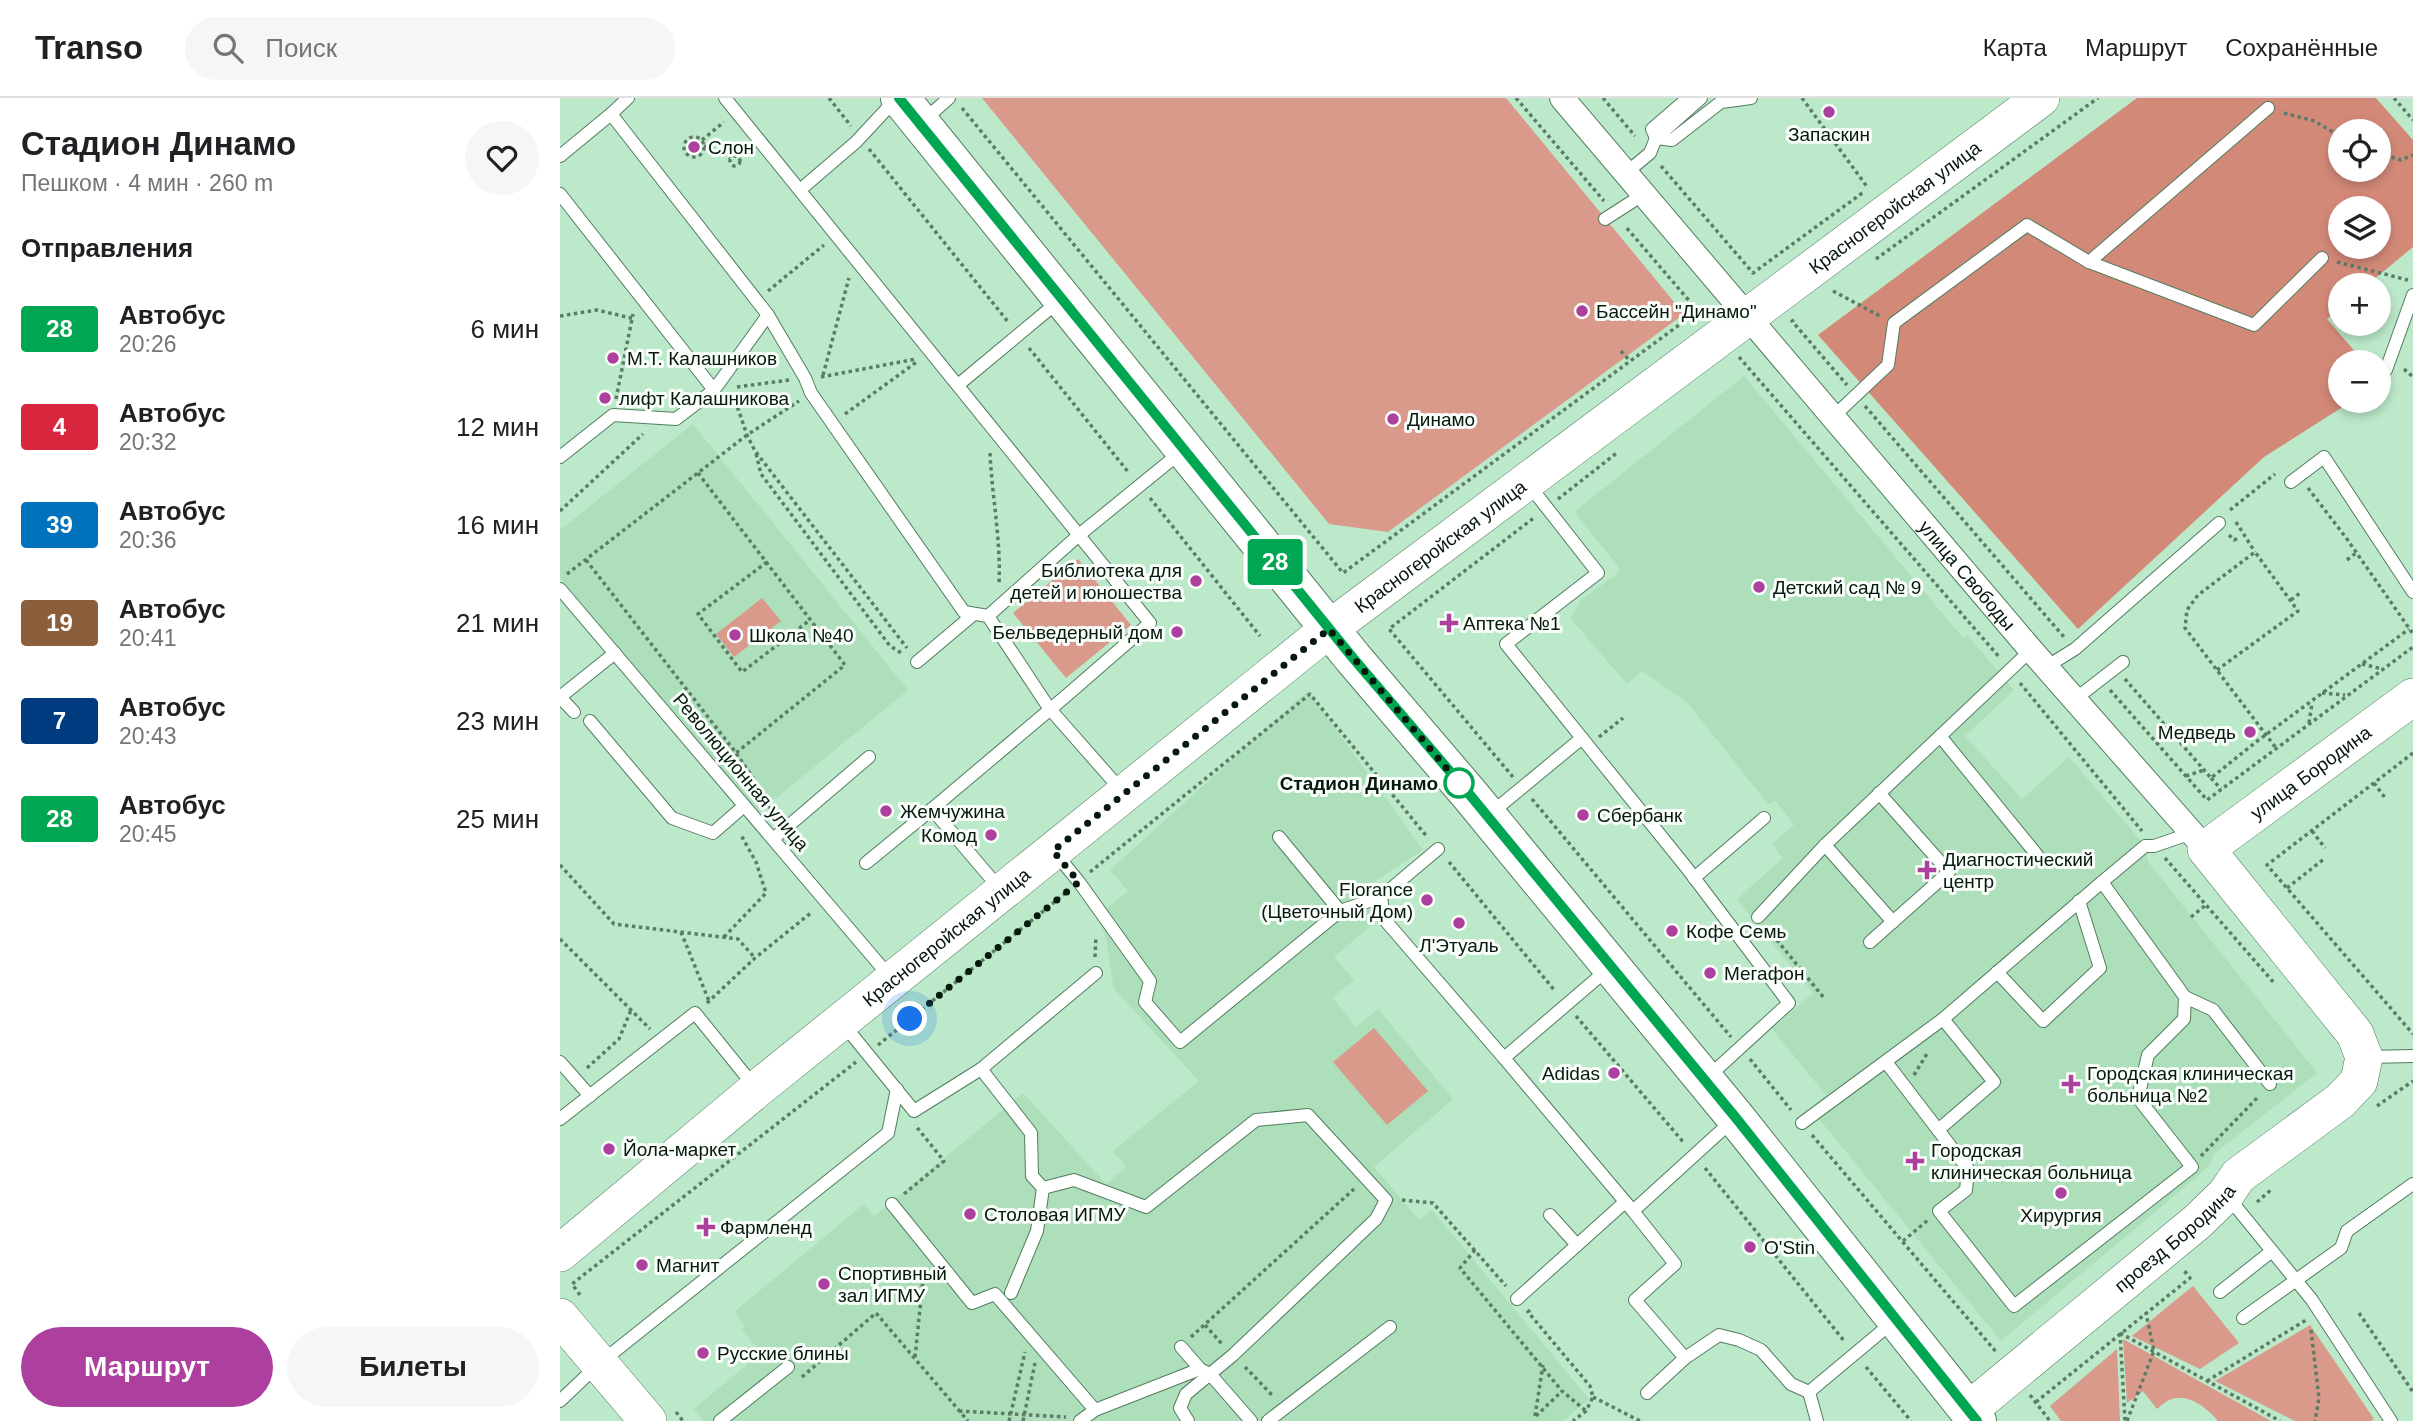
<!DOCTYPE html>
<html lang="ru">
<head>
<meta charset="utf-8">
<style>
	body { margin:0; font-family:Helvetica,sans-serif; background:#f6f6f6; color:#202124; height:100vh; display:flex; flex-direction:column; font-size:26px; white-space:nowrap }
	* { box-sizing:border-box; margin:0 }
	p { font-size:23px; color:#757577 }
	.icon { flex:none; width:38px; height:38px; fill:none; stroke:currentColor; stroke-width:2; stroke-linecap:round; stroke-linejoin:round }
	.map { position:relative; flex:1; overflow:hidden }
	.sheet { display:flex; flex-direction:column; background:#fff; width:560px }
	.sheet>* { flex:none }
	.badge { padding:0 14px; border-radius:5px; font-size:24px; line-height:46px }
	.buttons { position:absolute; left:1768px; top:21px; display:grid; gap:14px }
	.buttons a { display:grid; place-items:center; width:63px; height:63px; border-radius:50%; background:#fff; box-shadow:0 4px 10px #0003; font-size:35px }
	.you { position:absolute; width:35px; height:35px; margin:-18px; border:5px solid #fff; border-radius:50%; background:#1a73e8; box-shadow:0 0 0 10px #1a73e833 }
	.map>.badge { position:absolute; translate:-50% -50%; box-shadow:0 0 0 4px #fff }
	h2 { padding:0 21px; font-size:26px; line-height:63px }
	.round { display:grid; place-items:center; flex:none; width:74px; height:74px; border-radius:37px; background:#f6f6f6 }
	.head { display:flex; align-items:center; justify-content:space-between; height:119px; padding:0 21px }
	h1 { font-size:33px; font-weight:600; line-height:52px }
	.cta { display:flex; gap:14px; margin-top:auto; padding:14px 21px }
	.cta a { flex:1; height:80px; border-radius:42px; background:#ad409e; color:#fff; font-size:28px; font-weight:600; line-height:80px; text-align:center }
	.cta a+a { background:#f6f6f6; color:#202124 }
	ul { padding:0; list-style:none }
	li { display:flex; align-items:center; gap:21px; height:98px; padding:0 21px }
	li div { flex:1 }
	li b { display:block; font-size:26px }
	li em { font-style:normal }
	li .badge { min-width:77px; font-weight:700; text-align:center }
	header { display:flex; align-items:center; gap:42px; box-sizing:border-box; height:98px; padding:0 35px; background:#fff; border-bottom:2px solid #e0e0e0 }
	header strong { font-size:33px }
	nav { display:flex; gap:38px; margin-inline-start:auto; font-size:24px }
	.search { width:490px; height:63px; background:#f6f6f6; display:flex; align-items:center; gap:18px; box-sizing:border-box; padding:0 24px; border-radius:38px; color:#757577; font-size:26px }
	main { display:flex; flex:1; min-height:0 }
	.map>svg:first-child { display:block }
	.built { fill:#acdfba }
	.green { fill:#d99a8b }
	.forest { fill:#d38978; fill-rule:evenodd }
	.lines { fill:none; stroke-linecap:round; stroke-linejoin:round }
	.lane-casing { stroke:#537c5f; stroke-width:14 }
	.street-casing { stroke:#537c5f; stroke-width:26 }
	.secondary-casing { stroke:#537c5f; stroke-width:38 }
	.primary-casing { stroke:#537c5f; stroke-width:40 }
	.path { stroke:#5d7c67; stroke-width:3.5; stroke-dasharray:3.5 3.5; stroke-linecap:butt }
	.lane { stroke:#fff; stroke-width:12 }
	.street { stroke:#fff; stroke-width:24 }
	.secondary { stroke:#fff; stroke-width:37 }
	.primary { stroke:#fff; stroke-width:38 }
	.line-casing { stroke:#fff; stroke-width:16 }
	.line { stroke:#00a651; stroke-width:10 }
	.walk { stroke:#07180d; stroke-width:7; stroke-dasharray:0 12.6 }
	.poi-dot { fill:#ad409e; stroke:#fafefb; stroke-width:2.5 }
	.stop-dot { fill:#fff; stroke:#00a651; stroke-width:3.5 }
	.labels { text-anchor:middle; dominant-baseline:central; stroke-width:6; stroke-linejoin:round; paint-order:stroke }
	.poi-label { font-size:19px; fill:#07180d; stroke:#fafefb; text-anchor:start }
	.street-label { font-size:19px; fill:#07180d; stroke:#fafefb }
	.stop-label { font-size:19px; font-weight:bold; fill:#07180d; stroke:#fafefb; text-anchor:end }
</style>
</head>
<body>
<header>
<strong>Transo</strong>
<div class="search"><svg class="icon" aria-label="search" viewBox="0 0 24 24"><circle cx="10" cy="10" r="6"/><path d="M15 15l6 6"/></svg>Поиск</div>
<nav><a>Карта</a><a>Маршрут</a><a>Сохранённые</a></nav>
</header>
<main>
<section class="sheet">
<div class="head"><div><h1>Стадион Динамо</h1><p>Пешком · 4 мин · 260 m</p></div><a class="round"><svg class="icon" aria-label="heart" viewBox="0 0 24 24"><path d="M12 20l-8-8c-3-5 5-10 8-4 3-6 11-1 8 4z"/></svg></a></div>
<h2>Отправления</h2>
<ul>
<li><span class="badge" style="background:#00a651;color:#fff">28</span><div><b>Автобус</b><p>20:26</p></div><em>6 мин</em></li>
<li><span class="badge" style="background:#d7263d;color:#fff">4</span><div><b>Автобус</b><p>20:32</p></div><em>12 мин</em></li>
<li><span class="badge" style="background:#0072bc;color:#fff">39</span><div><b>Автобус</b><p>20:36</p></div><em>16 мин</em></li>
<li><span class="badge" style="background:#8b5e3c;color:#fff">19</span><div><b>Автобус</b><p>20:41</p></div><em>21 мин</em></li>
<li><span class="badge" style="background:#003b80;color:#fff">7</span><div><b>Автобус</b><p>20:43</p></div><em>23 мин</em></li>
<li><span class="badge" style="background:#00a651;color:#fff">28</span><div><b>Автобус</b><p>20:45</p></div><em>25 мин</em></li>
</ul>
<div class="cta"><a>Маршрут</a><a>Билеты</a></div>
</section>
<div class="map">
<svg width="1853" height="1323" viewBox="0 0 1853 1323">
	<rect width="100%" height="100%" fill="#bce9c9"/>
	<g class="built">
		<polygon points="1184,278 1403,540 1407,537 1454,592 1405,638 1462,701 1509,659 1585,748 1588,764 1757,975 1654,1056 1649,1067 1639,1077 1441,1243 1250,1010 1266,997 1212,931 1253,895 1177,801 1223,760 1212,746 1234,727 1216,703 1208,706 1128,605 1082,573 1067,586 1011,521 1020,503 1058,475 1058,468 1014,414"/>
		<polygon points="133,326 348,592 198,715 0,480 0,432"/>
		<polygon points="748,593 863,752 804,790 816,823 774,859 794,882 773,899 796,929 818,911 893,1001 814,1069 859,1122 872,1112 1029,1301 1003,1323 144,1323 134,1311 201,1255 182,1231 185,1228 174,1214 304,1106 314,1118 463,995 546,1086 566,1069 553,1053 639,983 554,891 546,841 539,817 568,793 550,772"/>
	</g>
	<g class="green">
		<polygon points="422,0 946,0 1124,216 828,434 769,426"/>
		<polygon points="518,461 571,527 506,580 453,515"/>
		<polygon points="202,500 221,523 174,559 156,536"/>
		<polygon points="814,930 868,993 827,1027 773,964"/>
		<polygon points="1633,1188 1679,1245 1640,1271 1572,1238"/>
		<polygon points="1750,1227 1814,1321 1811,1323 1735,1323 1655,1283"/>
		<path d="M1563,1241l148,82h-53c-10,-12 -29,-28 -46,-22 -5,1 -11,7 -15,10l-14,-18 -16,12z"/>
		<polygon points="1557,1251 1560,1323 1501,1323 1490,1308"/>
	</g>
	<path class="forest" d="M1577,0h239l37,42v107l-46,38h-27v23l-13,11 37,43h-24v39h12l-88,56 -186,172 -260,-294zM1780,33h38v39h-38zM1780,110h38v39h-38z"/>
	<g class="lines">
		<defs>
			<g id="lane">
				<polyline points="68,0 51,16 208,217 245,280 251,295 404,514 428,518 489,610 562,693"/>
				<polyline points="165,0 590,525 506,598 372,711 440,791"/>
				<polyline points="363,23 389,0"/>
				<polyline points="1096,40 1112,42 1161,4 1191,0"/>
				<polyline points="1096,40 1092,31 1128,0"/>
				<polyline points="0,58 51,16"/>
				<polyline points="1066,75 1090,55 1096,40 1141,0"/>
				<polyline points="240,92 296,44 336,1"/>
				<polyline points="0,96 154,292 208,217"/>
				<polyline points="1045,121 1084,96"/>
				<polyline points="1529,164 1694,227 1762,160"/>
				<polyline points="1826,272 1853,197"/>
				<polyline points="398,287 499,203"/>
				<polyline points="1273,319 1328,267 1334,225 1467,127 1529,164 1708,10"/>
				<polyline points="0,359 53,317 116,321 154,292"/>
				<polyline points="1731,384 1764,359 1853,494"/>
				<polyline points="969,387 1038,475 946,546 1126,769 1229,905 1147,980"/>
				<polyline points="0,491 330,879"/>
				<polyline points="428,518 519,437 621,354"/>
				<polyline points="357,564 414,516"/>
				<polyline points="1486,569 1515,551 1659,425"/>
				<polyline points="0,599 55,555"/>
				<polyline points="0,599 14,614"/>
				<polyline points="1514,602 1563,564"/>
				<polyline points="30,623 112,720 153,735 184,708"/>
				<polyline points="1380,638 1477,757"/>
				<polyline points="930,716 1022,640"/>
				<polyline points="213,741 309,659"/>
				<polyline points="1265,747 1333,824"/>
				<polyline points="878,751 821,799 824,821 944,960 1048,871"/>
				<polyline points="496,756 519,784 590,883 585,904 620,944 780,813 719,739"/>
				<polyline points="306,765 372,711"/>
				<polyline points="1134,780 1204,720"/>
				<polyline points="780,813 821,799"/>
				<polyline points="1198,819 1265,747 1471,552"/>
				<polyline points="1310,844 1389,774 1319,695"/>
				<polyline points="1437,874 1483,923 1540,870 1519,803"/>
				<polyline points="1625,899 1653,912 1710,986"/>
				<polyline points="284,927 354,1013 421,971 471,1035 472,1078 483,1090 514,1082 586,1109 696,1022 748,1017 826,1102 816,1121 673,1257 626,1296 620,1310 628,1323"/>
				<polyline points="1808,959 1853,958"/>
				<polyline points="944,960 1073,1113 1173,1022"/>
				<polyline points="0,964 30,998"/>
				<polyline points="1326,964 1408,1071 1406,1092 1379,1113 1454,1208 1632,1069 1578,1000 1588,957 1624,921 1625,899 1542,784 1585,748 1594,748 1632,735"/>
				<polyline points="421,971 536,875"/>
				<polyline points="0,1021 135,915 194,988"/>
				<polyline points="1242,1025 1383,921"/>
				<polyline points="1378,1032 1434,984 1383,921 1542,784"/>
				<polyline points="1668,1099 1752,1202 1831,1323"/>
				<polyline points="332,1106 412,1205 435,1196 535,1312"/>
				<polyline points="1073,1113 1115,1166 1075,1202 1125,1260 1159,1237 1179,1242 1201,1252 1231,1286 1249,1294 1334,1223"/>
				<polyline points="990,1117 1017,1147"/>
				<polyline points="1660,1194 1712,1153"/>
				<polyline points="451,1195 477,1133 483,1090"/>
				<polyline points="957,1201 1065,1104"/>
				<polyline points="1683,1220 1781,1150 1787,1133 1853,1086"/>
				<polyline points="621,1249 640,1271 650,1276 691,1323"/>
				<polyline points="1249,1294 1257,1323"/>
				<polyline points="1087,1295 1125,1260"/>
				<polyline points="0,1303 40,1265 328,1035 337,991"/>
				<polyline points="160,1323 228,1269"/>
				<polyline points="520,1323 535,1312 640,1271"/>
				<polyline points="708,1323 830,1229"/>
			</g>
			<g id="street">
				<path id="s1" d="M1002,0l469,552 175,199"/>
			</g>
			<g id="secondary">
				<path id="s2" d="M0,1155l197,-164 572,-460 712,-531"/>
				<polyline points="0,1219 88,1323"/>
				<path id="s3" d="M1409,1312l228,-188 29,-28 12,-18 102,-75 19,-20 5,-24 -9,-23 -149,-185 207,-152"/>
			</g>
			<polyline id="primary" points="340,0 793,560 910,697 1176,1020 1417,1323"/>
		</defs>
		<use href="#lane" class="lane-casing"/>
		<use href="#street" class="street-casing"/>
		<use href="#secondary" class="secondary-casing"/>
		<use href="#primary" class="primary-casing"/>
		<g class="path">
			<polyline points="269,0 291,28"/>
			<polyline points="956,0 1044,103"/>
			<polyline points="1043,0 1075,38"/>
			<polyline points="1242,0 1308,90"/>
			<polyline points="1834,0 1853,22"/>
			<polyline points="402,10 783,475 1138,213 1065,128"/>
			<polyline points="1724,15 1754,23 1780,38"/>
			<circle cx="134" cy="49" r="10"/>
			<polyline points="142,42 164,24"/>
			<polyline points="144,48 159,52 170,60"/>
			<polyline points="309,51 449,225"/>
			<polyline points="1818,55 1841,62 1853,57"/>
			<circle cx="175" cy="63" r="5"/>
			<polyline points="1101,68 1193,175 1305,93"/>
			<polyline points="1316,161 1538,0"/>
			<polyline points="1777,164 1848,182"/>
			<polyline points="208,193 264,147"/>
			<polyline points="1273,193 1320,218"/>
			<polyline points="0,218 37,212 75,221"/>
			<polyline points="1234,222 1232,223 1287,287"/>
			<polyline points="469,250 569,375"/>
			<polyline points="1061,253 1070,263"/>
			<polyline points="1179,259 1440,560"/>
			<polyline points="1844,271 1853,279"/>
			<polyline points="263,277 289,180"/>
			<polyline points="261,279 356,261"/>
			<polyline points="177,289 229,282"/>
			<polyline points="173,296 187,337 195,353 347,550"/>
			<polyline points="56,301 73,216"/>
			<polyline points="1305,308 1504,539"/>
			<polyline points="285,316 358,263"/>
			<path d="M430,355c2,44 11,86 9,131"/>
			<polyline points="196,356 201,376 330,548 343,556"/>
			<polyline points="138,375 285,567 176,655"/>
			<polyline points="1748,390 1787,441 1853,536"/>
			<polyline points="590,400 700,538"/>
			<polyline points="998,401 1058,354"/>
			<polyline points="1670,412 1715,376"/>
			<polyline points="0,413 83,336"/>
			<polyline points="1676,424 1695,454"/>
			<polyline points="1669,437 1674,442 1678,440"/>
			<polyline points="26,462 176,655 210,705 210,711"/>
			<polyline points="1787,462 1796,455"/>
			<polyline points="207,464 138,516 182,574 250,522"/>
			<polyline points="7,476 187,337 239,303"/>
			<polyline points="1731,502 1740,495"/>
			<polyline points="1802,566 1822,571"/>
			<polyline points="1657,572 1738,513 1695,454 1638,497 1627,512 1625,530 1716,650"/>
			<polyline points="1565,581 1651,680 1696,644 1849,531"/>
			<polyline points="1460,585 1582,733"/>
			<polyline points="1550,592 1647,702 1853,549"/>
			<polyline points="1762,595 1785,597"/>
			<polyline points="1749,625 1752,605"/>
			<polyline points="1039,639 1063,620"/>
			<polyline points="1853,655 1707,767 1853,936"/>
			<polyline points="1626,678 1644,672"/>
			<polyline points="953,679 829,531 975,419"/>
			<polyline points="1651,680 1661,691"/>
			<polyline points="1814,685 1826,701"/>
			<polyline points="972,701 1171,939"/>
			<polyline points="1752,733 1765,750"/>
			<polyline points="1605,760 1715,886"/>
			<polyline points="889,764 995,893"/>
			<polyline points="0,767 54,826 178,841 195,860"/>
			<polyline points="530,774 750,596 868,740"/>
			<polyline points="1727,790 1764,761"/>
			<polyline points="1631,819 1646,807"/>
			<polyline points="1208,831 1264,900"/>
			<polyline points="121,834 149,903"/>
			<polyline points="164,839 206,795 196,764 181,737"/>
			<polyline points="0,841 90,931"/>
			<polyline points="535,859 536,838"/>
			<polyline points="147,905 195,860 252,814"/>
			<polyline points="1016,918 1124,1045"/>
			<polyline points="318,947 508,793"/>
			<polyline points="1190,961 1231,1012"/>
			<polyline points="27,970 59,941 71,912"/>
			<polyline points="1354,977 1368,954"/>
			<polyline points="1817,1008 1853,983"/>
			<polyline points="1252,1037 1437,1255"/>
			<polyline points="1641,1058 1699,998"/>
			<polyline points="1145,1070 1285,1244"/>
			<polyline points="344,1096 384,1063 355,1027"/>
			<polyline points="842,1102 873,1105 946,1188"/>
			<polyline points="1697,1104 1712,1091"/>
			<polyline points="1343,1143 1368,1122"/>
			<polyline points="915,1152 900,1170 1002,1293 1026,1313"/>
			<polyline points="20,1197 12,1186 296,964"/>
			<polyline points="970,1212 968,1214 1030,1288 1033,1299 1026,1313 1013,1323"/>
			<polyline points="1799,1215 1853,1294"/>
			<polyline points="645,1227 662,1246"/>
			<polyline points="1751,1232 1759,1300 1755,1323"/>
			<polyline points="1560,1235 1720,1323"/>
			<polyline points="1560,1235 1565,1323"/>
			<polyline points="631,1239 794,1091"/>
			<polyline points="355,1259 364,1172"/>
			<polyline points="685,1269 714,1299"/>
			<polyline points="1306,1269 1351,1323"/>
			<polyline points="242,1279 316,1215 408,1323"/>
			<polyline points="1647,1283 1746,1222"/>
			<polyline points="1470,1297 1490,1323"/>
			<polyline points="1033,1299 1080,1323"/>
			<polyline points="1476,1304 1630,1180 1623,1171"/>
			<polyline points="399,1313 506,1319"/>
			<polyline points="116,1314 123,1323"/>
			<polyline points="975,1318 983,1267"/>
			<polyline points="976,1318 1002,1293"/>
			<polyline points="449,1323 465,1254"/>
			<polyline points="463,1323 475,1265"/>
			<polyline points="1567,1323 1594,1253 1586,1215"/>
		</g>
		<use href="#lane" class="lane"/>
		<use href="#street" class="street"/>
		<use href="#secondary" class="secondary"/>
		<use href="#primary" class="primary"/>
	</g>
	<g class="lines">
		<defs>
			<polyline id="line" points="339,0 793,560 910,697 1176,1020 1417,1323"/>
		</defs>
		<use href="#line" class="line-casing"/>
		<use href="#line" class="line"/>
		<polyline class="walk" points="350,921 519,784 493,753 769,531 899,685"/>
	</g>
	<g class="poi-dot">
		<circle cx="1269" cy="14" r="7"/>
		<circle cx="134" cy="49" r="7"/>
		<circle cx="1022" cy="213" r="7"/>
		<circle cx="53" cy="260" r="7"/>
		<circle cx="45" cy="300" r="7"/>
		<circle cx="833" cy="321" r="7"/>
		<circle cx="636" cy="483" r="7"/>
		<circle cx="1199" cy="489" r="7"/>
		<path d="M885.5 514.5h7v7h7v7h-7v7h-7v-7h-7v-7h7z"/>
		<circle cx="617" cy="534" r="7"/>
		<circle cx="175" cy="537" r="7"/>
		<circle cx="1690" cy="634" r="7"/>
		<circle cx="326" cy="713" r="7"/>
		<circle cx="1023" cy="717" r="7"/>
		<circle cx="431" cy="737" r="7"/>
		<path d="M1363.5 761.5h7v7h7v7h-7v7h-7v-7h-7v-7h7z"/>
		<circle cx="867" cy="802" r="7"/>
		<circle cx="899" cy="825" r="7"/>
		<circle cx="1112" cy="833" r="7"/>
		<circle cx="1150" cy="875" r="7"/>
		<circle cx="1054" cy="975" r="7"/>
		<path d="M1507.5 975.5h7v7h7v7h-7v7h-7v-7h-7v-7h7z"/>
		<circle cx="49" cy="1051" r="7"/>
		<path d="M1351.5 1052.5h7v7h7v7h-7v7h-7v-7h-7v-7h7z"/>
		<circle cx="1501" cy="1095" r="7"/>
		<circle cx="410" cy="1116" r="7"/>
		<path d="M142.5 1118.5h7v7h7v7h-7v7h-7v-7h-7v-7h7z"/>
		<circle cx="1190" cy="1149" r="7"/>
		<circle cx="82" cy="1167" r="7"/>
		<circle cx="264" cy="1186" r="7"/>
		<circle cx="143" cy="1255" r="7"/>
	</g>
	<circle class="stop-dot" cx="899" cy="685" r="14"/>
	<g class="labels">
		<g class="poi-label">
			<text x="1269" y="36" text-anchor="middle">Запаскин</text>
			<text x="148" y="49">Слон</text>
			<text x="1036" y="213">Бассейн "Динамо"</text>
			<text x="67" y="260">М.Т. Калашников</text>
			<text x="59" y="300">лифт Калашникова</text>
			<text x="847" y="321">Динамо</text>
			<text x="622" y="472" text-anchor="end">Библиотека для<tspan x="622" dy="22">детей и юношества</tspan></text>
			<text x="1213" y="489">Детский сад № 9</text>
			<text x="903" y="525">Аптека №1</text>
			<text x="603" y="534" text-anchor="end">Бельведерный дом</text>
			<text x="189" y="537">Школа №40</text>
			<text x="1676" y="634" text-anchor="end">Медведь</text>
			<text x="340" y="713">Жемчужина</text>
			<text x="1037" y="717">Сбербанк</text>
			<text x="417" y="737" text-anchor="end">Комод</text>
			<text x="1383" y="761">Диагностический<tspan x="1383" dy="22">центр</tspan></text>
			<text x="853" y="791" text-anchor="end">Florance<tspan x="853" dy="22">(Цветочный Дом)</tspan></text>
			<text x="1126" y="833">Кофе Семь</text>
			<text x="899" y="847" text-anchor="middle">Л'Этуаль</text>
			<text x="1164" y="875">Мегафон</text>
			<text x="1040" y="975" text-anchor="end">Adidas</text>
			<text x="1527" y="975">Городская клиническая<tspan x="1527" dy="22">больница №2</tspan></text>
			<text x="63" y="1051">Йола-маркет</text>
			<text x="1371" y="1052">Городская<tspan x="1371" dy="22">клиническая больница</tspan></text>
			<text x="424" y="1116">Столовая ИГМУ</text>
			<text x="1501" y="1117" text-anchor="middle">Хирургия</text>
			<text x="160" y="1129">Фармленд</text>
			<text x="1204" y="1149">O'Stin</text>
			<text x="96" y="1167">Магнит</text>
			<text x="278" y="1175">Спортивный<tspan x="278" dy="22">зал ИГМУ</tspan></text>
			<text x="157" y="1255">Русские блины</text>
		</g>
		<g class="street-label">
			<text stroke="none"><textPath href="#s2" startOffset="1696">Красногеройская улица</textPath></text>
			<text stroke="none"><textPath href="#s2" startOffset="1129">Красногеройская улица</textPath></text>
			<text stroke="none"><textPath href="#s1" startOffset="626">улица Свободы</textPath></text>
			<text transform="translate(181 674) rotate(50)">Революционная улица</text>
			<text stroke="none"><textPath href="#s3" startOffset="928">улица Бородина</textPath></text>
			<text stroke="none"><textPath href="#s2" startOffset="499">Красногеройская улица</textPath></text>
			<text stroke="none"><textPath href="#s3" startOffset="268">проезд Бородина</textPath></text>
		</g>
		<g class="stop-label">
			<text x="878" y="685">Стадион Динамо</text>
		</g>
	</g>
</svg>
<div class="buttons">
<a><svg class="icon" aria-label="locate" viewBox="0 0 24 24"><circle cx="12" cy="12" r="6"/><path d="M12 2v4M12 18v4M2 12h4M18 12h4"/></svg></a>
<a><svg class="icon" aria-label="layers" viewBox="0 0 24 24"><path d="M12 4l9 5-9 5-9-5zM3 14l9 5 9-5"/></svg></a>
<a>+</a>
<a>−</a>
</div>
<div class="you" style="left:350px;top:921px"></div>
<b class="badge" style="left:715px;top:464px;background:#00a651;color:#fff">28</b>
</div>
</main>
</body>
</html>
